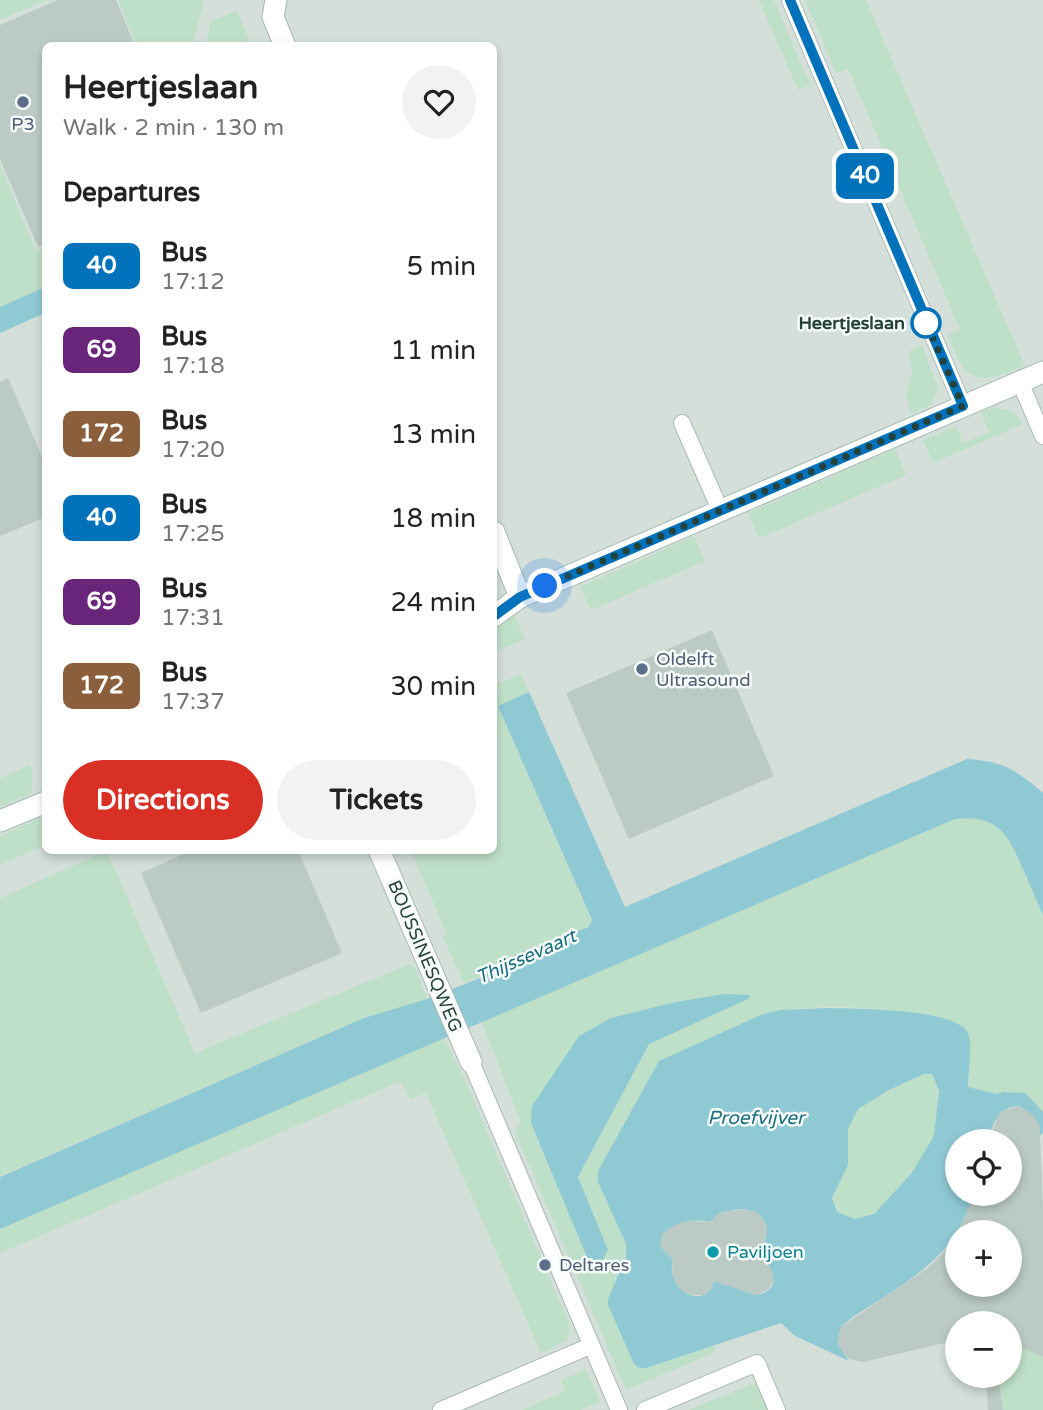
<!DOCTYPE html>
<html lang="en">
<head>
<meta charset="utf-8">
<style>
	body { margin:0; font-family:"Varela Round",sans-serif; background:#f2f2f2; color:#222; height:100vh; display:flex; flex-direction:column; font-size:26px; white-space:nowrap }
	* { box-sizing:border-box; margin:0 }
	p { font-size:23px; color:#767676 }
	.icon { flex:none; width:38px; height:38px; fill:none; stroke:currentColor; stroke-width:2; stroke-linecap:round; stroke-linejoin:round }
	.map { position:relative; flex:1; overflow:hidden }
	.sheet { position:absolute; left:42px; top:42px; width:455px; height:812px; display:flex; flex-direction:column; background:#fff; border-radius:10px; box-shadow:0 4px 10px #0003 }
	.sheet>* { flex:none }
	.badge { padding:0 14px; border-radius:10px; font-size:24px; line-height:46px }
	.buttons { position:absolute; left:945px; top:1129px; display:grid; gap:14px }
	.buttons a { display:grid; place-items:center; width:77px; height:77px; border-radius:50%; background:#fff; box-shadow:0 4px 10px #0003; font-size:35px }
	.you { position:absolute; width:35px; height:35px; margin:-18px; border:5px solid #fff; border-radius:50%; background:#1a73e8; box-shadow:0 0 0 10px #1a73e833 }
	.map>.badge { position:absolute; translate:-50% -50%; box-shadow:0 0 0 4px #fff }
	h2 { padding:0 21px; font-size:26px; line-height:63px }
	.round { display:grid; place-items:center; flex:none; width:74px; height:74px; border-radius:37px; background:#f2f2f2 }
	.head { display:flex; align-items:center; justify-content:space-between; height:119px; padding:0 21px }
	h1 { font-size:33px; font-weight:700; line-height:52px }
	.cta { display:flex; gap:14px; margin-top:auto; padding:14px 21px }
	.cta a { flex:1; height:80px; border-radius:42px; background:#d93025; color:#fff; font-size:28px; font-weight:700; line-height:80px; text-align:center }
	.cta a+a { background:#f2f2f2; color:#222 }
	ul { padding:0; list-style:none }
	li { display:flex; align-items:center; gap:21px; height:84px; padding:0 21px }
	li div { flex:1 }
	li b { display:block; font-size:26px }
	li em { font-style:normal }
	li .badge { min-width:77px; font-weight:700; text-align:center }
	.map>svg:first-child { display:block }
	.built { fill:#d4dfda; fill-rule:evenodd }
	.green { fill:#bfe0c8; fill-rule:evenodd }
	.water { fill:#8ec9d4; fill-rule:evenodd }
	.building { fill:#bbcac4 }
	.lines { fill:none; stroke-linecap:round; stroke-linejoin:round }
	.lane-casing { stroke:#a8b8b2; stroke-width:18 }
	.street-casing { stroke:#a8b8b2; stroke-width:23 }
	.secondary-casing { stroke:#a4bbb3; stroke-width:23 }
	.lane { stroke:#fff; stroke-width:16 }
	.street { stroke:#fff; stroke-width:21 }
	.secondary { stroke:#fff; stroke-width:21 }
	.line-casing { stroke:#fff; stroke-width:16 }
	.line { stroke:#0072bc; stroke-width:10 }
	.walk { stroke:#24423a; stroke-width:7; stroke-dasharray:0 12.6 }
	.service-dot { fill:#5c6f8a; stroke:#f7fbf9; stroke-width:2.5 }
	.stop-dot { fill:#fff; stroke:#0072bc; stroke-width:3.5 }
	.culture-dot { fill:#0f9aa8; stroke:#f7fbf9; stroke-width:2.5 }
	.labels { text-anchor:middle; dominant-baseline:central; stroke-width:5; stroke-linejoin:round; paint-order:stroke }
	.service-label { font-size:18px; fill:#4e5e75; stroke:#f7fbf9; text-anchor:start }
	.stop-label { font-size:18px; font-weight:bold; fill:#24423a; stroke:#f7fbf9; text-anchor:end }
	.street-label { font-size:18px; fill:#24423a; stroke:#f7fbf9 }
	.culture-label { font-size:18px; fill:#0d838f; stroke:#f7fbf9; text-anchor:start }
	.water-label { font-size:19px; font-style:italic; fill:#1c6f80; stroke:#f7fbf9 }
</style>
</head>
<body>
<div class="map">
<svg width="1043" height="1410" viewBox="0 0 1043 1410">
	<rect width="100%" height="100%" fill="#e6efeb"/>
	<path class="built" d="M0,0h1043v1410h-1043zM46,46h448v804h-448zM957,1141h53v53h-53zM957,1232h53v52h-53zM957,1323h53v53h-53z"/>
	<g class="green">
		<polygon points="0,0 47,0 0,20"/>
		<polygon points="118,0 204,0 193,45 137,45"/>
		<polygon points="759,0 774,0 810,85 798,90"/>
		<path d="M805,0h61l159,366c-19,7 -48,22 -63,0 -6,-8 -10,-21 -14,-31l12,-6 -112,-261 -12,5z"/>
		<polygon points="237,11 251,45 206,45 211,21"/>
		<polygon points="0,165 36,251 46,248 45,287 0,307"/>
		<polygon points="922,345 938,388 931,405 911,414 906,394 912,372 909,351"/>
		<path d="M992,408c15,0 23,3 31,16l-90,39 -10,-23 33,-14 7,17 26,-11 -8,-20z"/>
		<polygon points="895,449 906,475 759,538 748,513"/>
		<polygon points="694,536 705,561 591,610 580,587"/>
		<polygon points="514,615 525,639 494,652 494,624"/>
		<path d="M521,674l8,18 -31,14 94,215 -3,6c-18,8 -87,28 -94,43l-31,13 -21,-46 4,-3 -36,-83 83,-1v-165z"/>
		<polygon points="30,765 33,774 31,794 0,807 0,778"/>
		<polygon points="45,816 45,845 0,865 0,836"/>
		<path d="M972,817l13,3 15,8 12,14 31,73v197l-18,-19 -28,1 -29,-6 -32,-71c-56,-10 -118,-15 -173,-3l-165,157v11l28,62 1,9 -19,52 26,59 5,4h7l68,-24 2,8 -90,38 -112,-260 7,-7 -39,-101 473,-203zM724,994l-75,50 -71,134 30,72 -16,18 -62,-151z"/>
		<polygon points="107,851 195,1053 410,964 416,970 427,999 364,1018 0,1176 0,898"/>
		<polygon points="444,1038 461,1071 568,1321 570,1328 567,1340 541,1353 426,1093 410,1099 401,1081 0,1253 0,1229"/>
		<path d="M924,1074h8c8,19 10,44 1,64 -11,24 -48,78 -75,81 -7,0 -15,-4 -21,-7l-5,-14 16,-33v-36l9,-20 32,-19z"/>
		<polygon points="1010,1343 1043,1357 1043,1410 1003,1410 998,1376 1010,1376"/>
		<polygon points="586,1369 600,1402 581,1410 522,1410 565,1391 561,1381"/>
		<polygon points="756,1383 768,1410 688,1410"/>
	</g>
	<g class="water">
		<polygon points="45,287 45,313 0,333 0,307"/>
		<path d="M529,692l96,215 342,-148c36,2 49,11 76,34v122c-7,-15 -13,-31 -20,-46 -15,-35 -26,-55 -68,-50l-955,410v-52l364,-159 63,-19 53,-21 37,-24 72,-27 3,-7 -94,-214z"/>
		<polygon points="724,994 750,995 748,999 649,1044 578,1177 608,1250 597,1270 592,1269 531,1123 532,1106 579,1036 611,1018 676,1002"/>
		<path d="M830,1008c27,1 125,0 138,25 5,11 0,41 0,54l29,7 6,-2 22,1 18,19v21l-3,3c-3,-21 -21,-41 -40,-22 -7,7 -9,18 -11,27h-32v53h17c-18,55 -48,76 -96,107 -12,8 -26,15 -36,25l-4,17 11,18 -54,-25 -14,-13 -135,45h-7l-5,-4 -26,-59v-6l18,-42v-13l-28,-62v-11l61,-110 104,-47 17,-4zM924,1074h8l7,17 -5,45 -23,38 -37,40 -19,5 -18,-7 -5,-14 16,-33v-36l10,-20 31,-19zM739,1209c15,0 31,9 27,27 -1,7 -4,10 -4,17 7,16 24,36 -6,42l-42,-14c-7,31 -50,10 -41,-22l-12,-12 1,-12c13,-13 29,-17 48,-13l9,-9z"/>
	</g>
	<g class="building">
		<polygon points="58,0 116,0 135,46 46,46 46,244 38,247 0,159 0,25"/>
		<polygon points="8,378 46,466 46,517 0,536 0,382"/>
		<polygon points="712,630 774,776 629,839 566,693"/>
		<polygon points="193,850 298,850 342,953 201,1013 141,873"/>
		<polygon points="1016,1107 1024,1109 1034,1116 1039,1125 1040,1136 1043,1209 1043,1357 1010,1343 1010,1323 957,1323 957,1340 863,1362 849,1359 839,1347 838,1334 842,1326 928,1268 942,1254 957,1233 957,1284 1010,1284 1010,1232 958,1232 974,1194 1010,1194 1010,1141 989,1141 998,1115 1005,1110"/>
		<polygon points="744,1209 757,1212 765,1222 767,1233 762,1250 773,1274 773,1281 769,1289 756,1295 714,1281 711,1290 704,1295 692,1295 681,1290 672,1276 673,1259 664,1251 660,1244 663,1233 674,1225 688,1221 710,1222 719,1213"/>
		<polygon points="983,1376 998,1376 1003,1410 988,1410 987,1390"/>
	</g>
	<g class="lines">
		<defs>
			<g id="lane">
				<polyline points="790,0 963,406"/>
				<polyline points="1020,382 1043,436"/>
				<polyline points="682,423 721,512"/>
				<polyline points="471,1062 619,1410"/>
				<polyline points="441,1410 590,1346"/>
				<polyline points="645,1410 757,1363 777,1410"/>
			</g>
			<g id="street">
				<polyline points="276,0 273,17 285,46"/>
				<polyline points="494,532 520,597"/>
				<polyline points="379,850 471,1062"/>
			</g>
			<g id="secondary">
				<polyline points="494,616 520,597 1043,372"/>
				<polyline points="0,821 46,802"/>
			</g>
		</defs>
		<use href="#lane" class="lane-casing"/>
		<use href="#street" class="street-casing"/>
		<use href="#secondary" class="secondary-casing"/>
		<use href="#lane" class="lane"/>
		<use href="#street" class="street"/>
		<use href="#secondary" class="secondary"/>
	</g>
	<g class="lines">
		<defs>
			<polyline id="line" points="494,616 520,597 963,406 790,0"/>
		</defs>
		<use href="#line" class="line-casing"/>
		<use href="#line" class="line"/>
		<polyline class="walk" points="545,586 963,406 926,323"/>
	</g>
	<g class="service-dot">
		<circle cx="23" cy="102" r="7"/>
		<circle cx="642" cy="669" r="7"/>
		<circle cx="545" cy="1265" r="7"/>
	</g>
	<circle class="stop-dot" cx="926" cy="323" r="14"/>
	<circle class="culture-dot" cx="713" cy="1252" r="7"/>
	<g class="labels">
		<g class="service-label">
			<text x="23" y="124" text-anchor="middle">P3</text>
			<text x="656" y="659">Oldelft<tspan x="656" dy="21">Ultrasound</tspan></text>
			<text x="559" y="1265">Deltares</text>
		</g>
		<g class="stop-label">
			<text x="905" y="323">Heertjeslaan</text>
		</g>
		<g class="street-label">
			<text transform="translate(425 956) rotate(67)">BOUSSINESQWEG</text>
		</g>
		<g class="culture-label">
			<text x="727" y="1252">Paviljoen</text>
		</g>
		<g class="water-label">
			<text transform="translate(526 957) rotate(-24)">Thijssevaart</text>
			<text x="756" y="1118">Proefvijver</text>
		</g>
	</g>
</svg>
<div class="buttons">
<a><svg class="icon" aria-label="locate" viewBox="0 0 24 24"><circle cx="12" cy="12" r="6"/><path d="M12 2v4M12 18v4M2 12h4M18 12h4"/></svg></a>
<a>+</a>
<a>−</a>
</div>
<div class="you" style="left:545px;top:586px"></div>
<b class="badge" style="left:865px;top:176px;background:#0072bc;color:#fff">40</b>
<section class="sheet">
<div class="head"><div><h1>Heertjeslaan</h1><p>Walk · 2 min · 130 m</p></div><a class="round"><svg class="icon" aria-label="heart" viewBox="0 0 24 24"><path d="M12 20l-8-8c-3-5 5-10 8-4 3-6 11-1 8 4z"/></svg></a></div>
<h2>Departures</h2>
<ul>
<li><span class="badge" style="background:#0072bc;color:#fff">40</span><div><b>Bus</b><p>17:12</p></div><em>5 min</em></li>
<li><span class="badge" style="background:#68257a;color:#fff">69</span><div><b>Bus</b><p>17:18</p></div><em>11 min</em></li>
<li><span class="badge" style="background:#8b5e3c;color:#fff">172</span><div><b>Bus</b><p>17:20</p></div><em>13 min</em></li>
<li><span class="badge" style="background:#0072bc;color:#fff">40</span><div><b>Bus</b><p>17:25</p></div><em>18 min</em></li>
<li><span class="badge" style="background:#68257a;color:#fff">69</span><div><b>Bus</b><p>17:31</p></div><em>24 min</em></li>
<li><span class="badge" style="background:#8b5e3c;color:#fff">172</span><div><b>Bus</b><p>17:37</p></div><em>30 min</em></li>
</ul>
<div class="cta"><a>Directions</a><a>Tickets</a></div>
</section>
</div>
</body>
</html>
